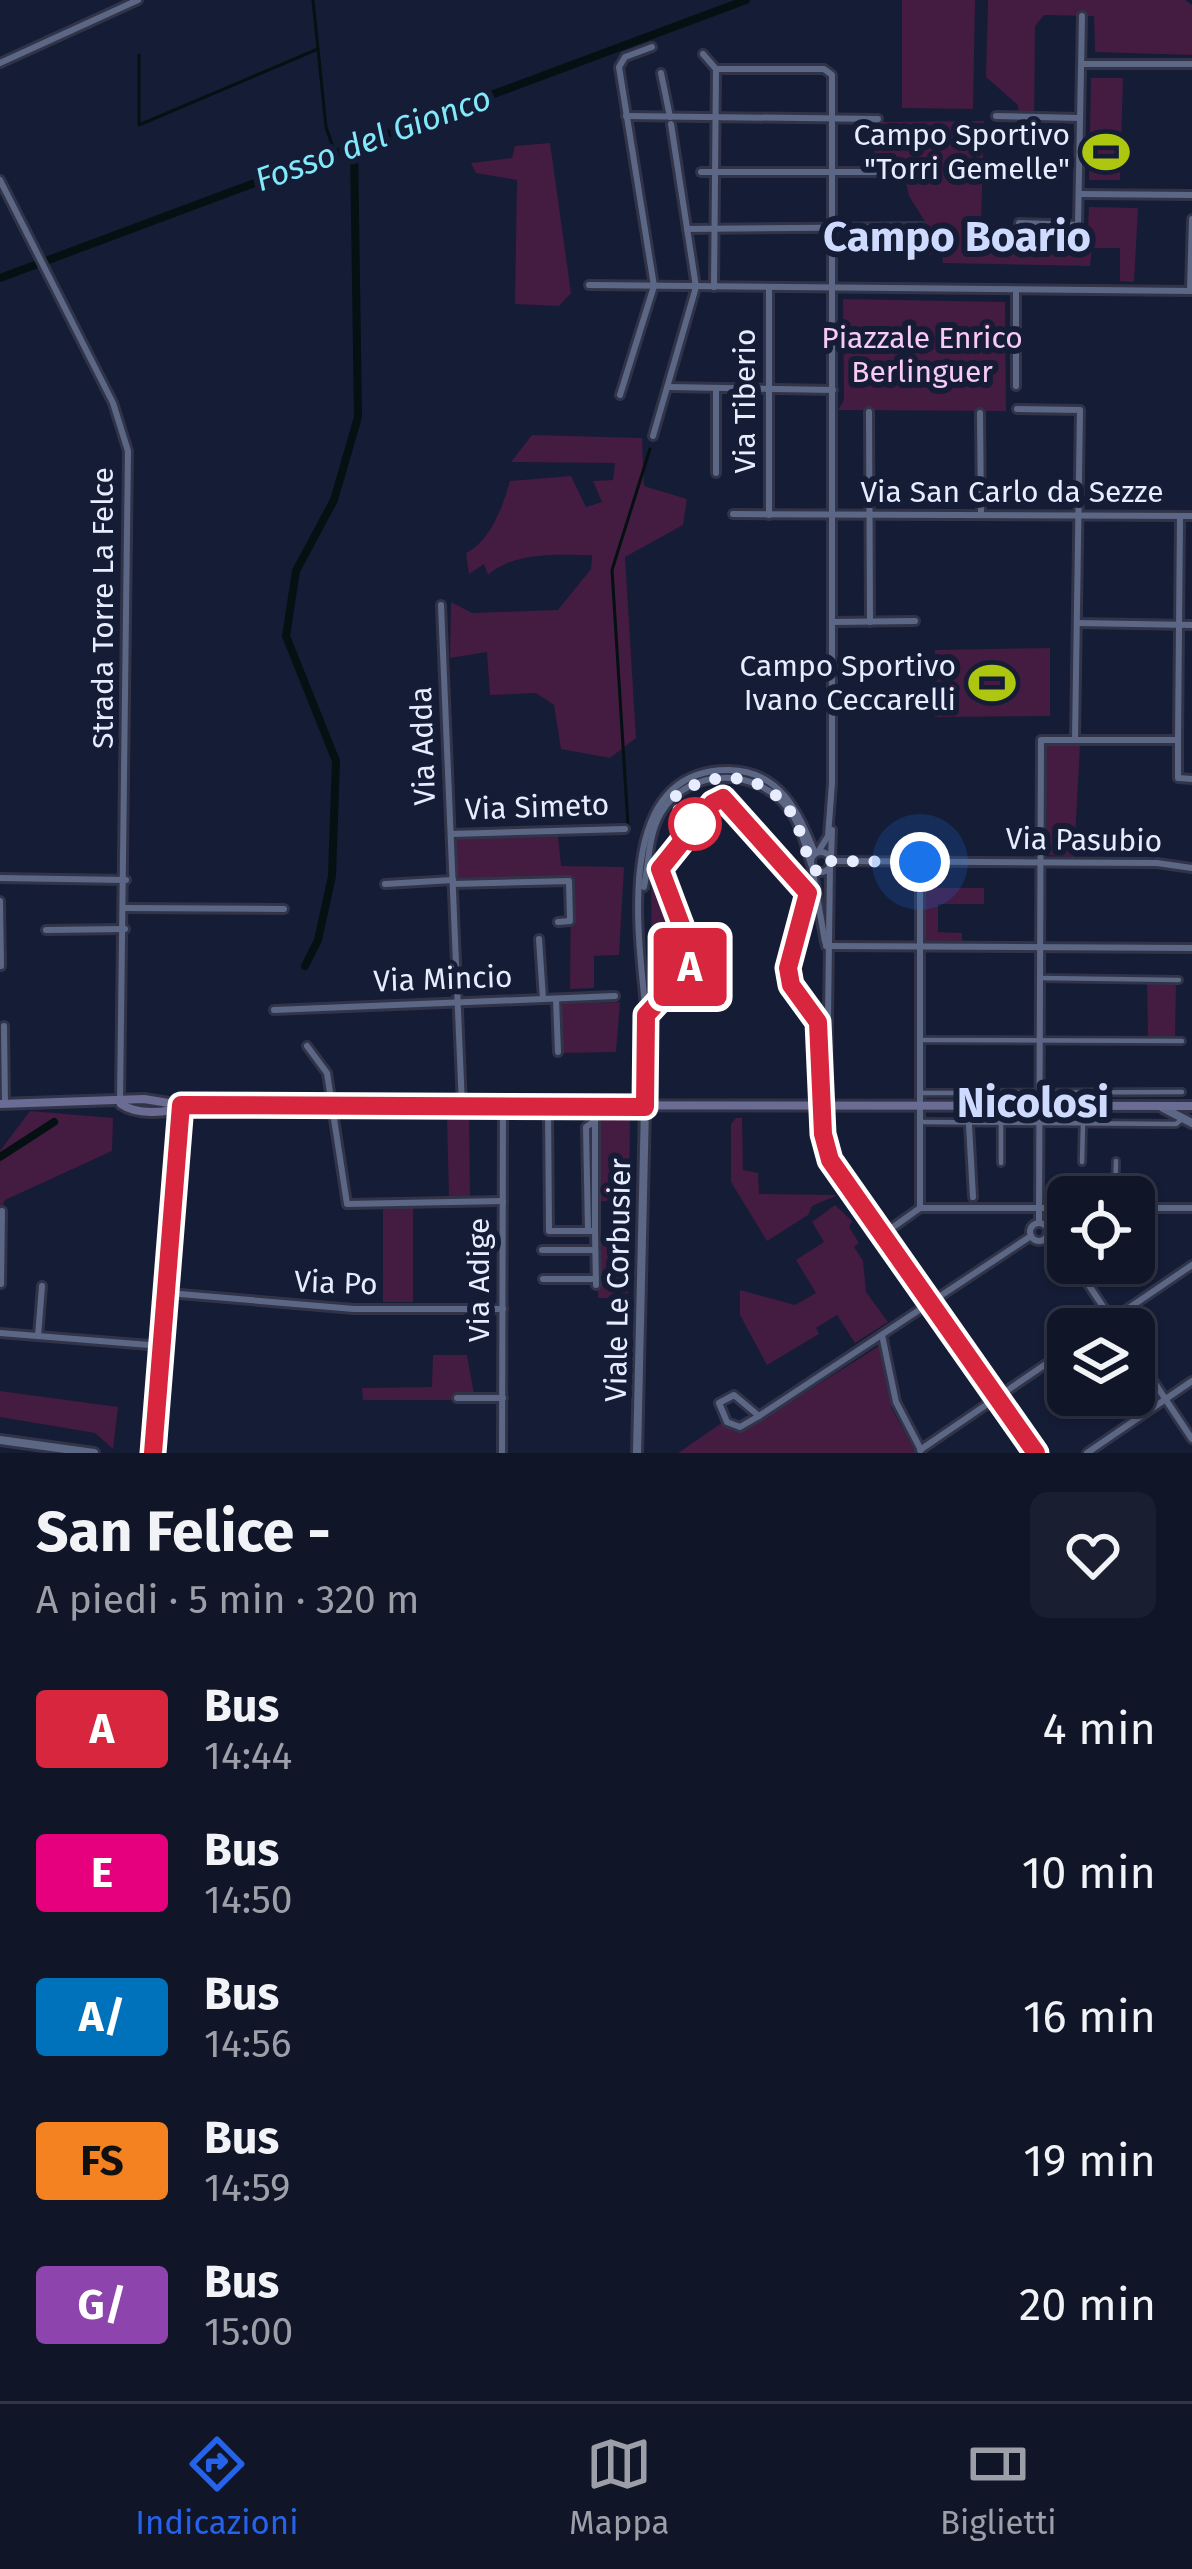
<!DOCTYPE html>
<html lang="it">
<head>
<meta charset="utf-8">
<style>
	body { margin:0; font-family:"Fira Sans",sans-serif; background:#191e30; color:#f1f3f6; height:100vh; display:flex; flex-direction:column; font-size:45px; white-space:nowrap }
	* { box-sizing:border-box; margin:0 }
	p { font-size:39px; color:#9c9fa8 }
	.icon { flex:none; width:66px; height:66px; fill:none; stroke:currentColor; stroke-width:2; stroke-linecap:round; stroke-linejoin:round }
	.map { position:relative; height:1453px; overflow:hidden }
	.drawer { display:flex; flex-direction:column; background:#101528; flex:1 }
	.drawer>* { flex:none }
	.badge { padding:0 24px; border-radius:9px; font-size:42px; line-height:78px }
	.controls { position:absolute; left:1047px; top:1176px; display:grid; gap:24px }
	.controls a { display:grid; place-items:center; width:108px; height:108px; border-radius:18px; background:#101528; box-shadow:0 3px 9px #0004,0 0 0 3px #303445; font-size:60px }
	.you { position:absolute; width:60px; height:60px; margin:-30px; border:9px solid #fff; border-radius:50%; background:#1a73e8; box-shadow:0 0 0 18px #1a73e833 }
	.map>.badge { position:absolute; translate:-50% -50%; box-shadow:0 0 0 6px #fff }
	.round { display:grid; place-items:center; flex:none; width:126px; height:126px; border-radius:18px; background:#191e30 }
	.headline { display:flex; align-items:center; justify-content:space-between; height:204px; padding:0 36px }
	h1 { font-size:57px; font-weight:700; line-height:90px }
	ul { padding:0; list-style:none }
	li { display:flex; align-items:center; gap:36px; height:144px; padding:0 36px }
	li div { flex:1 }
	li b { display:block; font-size:45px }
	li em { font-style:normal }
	li .badge { min-width:132px; font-weight:700; text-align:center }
	.tabs { display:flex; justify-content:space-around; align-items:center; height:168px; border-top:3px solid #303445; background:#101528; font-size:33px; color:#9c9fa8 }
	.tabs a { display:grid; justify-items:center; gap:6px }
	.tabs .on { color:#2563eb }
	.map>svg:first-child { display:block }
	.green { fill:#441b41 }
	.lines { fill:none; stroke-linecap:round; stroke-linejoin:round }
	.stream { stroke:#041012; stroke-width:3 }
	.canal { stroke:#041012; stroke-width:8 }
	.pedestrian-casing { stroke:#313449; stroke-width:10 }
	.minor-casing { stroke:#313449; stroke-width:12 }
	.tertiary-casing { stroke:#313449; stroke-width:14 }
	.secondary-casing { stroke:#313449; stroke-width:14 }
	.pedestrian { stroke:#5c6785; stroke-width:4.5 }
	.minor { stroke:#5c6785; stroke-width:6 }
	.tertiary { stroke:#5c6785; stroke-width:8 }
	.secondary { stroke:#6a6c93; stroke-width:8 }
	.line-casing { stroke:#fff; stroke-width:27 }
	.line { stroke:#d7263d; stroke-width:18 }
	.walk { stroke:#e7edff; stroke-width:12; stroke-dasharray:0 21.6 }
	.stop-dot { fill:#fff; stroke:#d7263d; stroke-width:6 }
	.labels { text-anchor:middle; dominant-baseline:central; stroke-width:12; stroke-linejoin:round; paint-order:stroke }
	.poi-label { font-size:30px; fill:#e7edff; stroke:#151c35; text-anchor:end }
	.park-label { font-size:30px; fill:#f8caf4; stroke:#151c35 }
	.street-label { font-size:30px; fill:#e7edff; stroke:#151c35 }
	.water-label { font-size:33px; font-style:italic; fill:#81e9fa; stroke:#151c35 }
	.district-label { font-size:42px; font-weight:bold; fill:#cedbfe; stroke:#151c35 }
</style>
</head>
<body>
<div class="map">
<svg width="1192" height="1453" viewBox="0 0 1192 1453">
	<rect width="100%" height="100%" fill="#151c35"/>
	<g class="green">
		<polygon points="902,0 975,0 973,109 902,108"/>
		<polygon points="988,0 1185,0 1192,5 1192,55 1095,52 1094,16 1044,15 1035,26 1034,127 1019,126 1018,105 986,77"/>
		<polygon points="1091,78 1123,78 1120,180 1089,180"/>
		<polygon points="984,121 981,224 1088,226 1089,207 1138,208 1134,282 1120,281 1120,248 1092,248 1090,266 943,263 942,255 922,254 927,225 909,196 902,164 877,163 868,122"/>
		<polygon points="550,143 571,293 559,306 515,304 517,180 476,173 471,163 512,158 515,146"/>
		<polygon points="843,299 1005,302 1006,411 838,410 844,400"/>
		<path d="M532,435l110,3 2,48 43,13 -4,26 -58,32 11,181 -26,20 -49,-9 -7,-44 -18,-12 -46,2 -3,-43 -37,6 1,-56 21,11 86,-3 33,-41 1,-14c-33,0 -77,-4 -104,20l-4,-11 -15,10 -3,-21c24,-11 37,-47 44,-72l61,-5 15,31 16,-5 -9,-21 20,-1 2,-17 -104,-1z"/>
		<polygon points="1050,648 1050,716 935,717 935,650"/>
		<polygon points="1046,745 1080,745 1074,857 1047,855"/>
		<polygon points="558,836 561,866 624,867 619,955 594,956 594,988 570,989 571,878 455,882 453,838"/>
		<polygon points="925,869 935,869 935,888 984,888 984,904 938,904 938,932 962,933 962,941 926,941"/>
		<polygon points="651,877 680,958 652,992"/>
		<polygon points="1147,981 1176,981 1175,1039 1148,1039"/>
		<polygon points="620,1002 616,1052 561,1053 559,1004"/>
		<polygon points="30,1111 113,1118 112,1151 5,1200 0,1210 0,1151"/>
		<polygon points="598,1115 630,1117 629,1201 599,1201"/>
		<polygon points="469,1116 470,1196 449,1197 447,1117"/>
		<polygon points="736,1118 742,1118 743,1170 758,1173 759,1194 838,1195 812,1206 808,1215 767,1241 731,1182 731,1124"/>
		<polygon points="835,1205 852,1221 849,1227 859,1243 854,1247 863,1261 866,1292 888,1322 855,1343 837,1315 816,1328 819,1334 767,1365 740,1315 740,1290 795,1305 816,1293 796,1260 824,1242 812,1222"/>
		<rect x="383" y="1206" width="30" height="96"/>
		<rect x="598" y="1238" width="30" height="60"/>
		<polygon points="879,1346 891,1407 916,1453 678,1453 723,1422 734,1430 746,1430"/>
		<polygon points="433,1355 467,1355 475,1400 363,1400 362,1388 432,1387"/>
		<polygon points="0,1391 118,1407 113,1449 95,1433 0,1417"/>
	</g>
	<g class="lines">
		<g class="stream">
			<polyline points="313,0 326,127 335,153"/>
			<polyline points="139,55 139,125 318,49"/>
			<polyline points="628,825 612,570 650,449"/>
		</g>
		<g class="canal">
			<polyline points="0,278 746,0"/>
			<polyline points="305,966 318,940 332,876 336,761 286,636 296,571 334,500 358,417 354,146"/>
			<polyline points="0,1157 54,1122"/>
		</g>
		<defs>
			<g id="pedestrian">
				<polyline points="1040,978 1179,980"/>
				<polyline points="920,1040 1182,1041"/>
				<polyline points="920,1093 1182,1092"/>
				<polyline points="919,1122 1176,1124 1182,1119"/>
				<polyline points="1001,1123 1001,1163"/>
				<polyline points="1082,1162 1083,1123"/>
				<polyline points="1115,1197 1116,1161"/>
			</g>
			<g id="minor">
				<polyline points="703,54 716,69 824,69 832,75 832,783 828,836 818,852"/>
				<polyline points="0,63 138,0"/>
				<polyline points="1082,64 1192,64"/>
				<polyline points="661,73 670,117"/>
				<polyline points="626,116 878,119"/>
				<polyline points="996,116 1080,118"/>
				<polyline points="701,172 887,172"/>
				<polyline points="0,180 113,403 128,451 120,1101"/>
				<polyline points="1079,194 1192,195"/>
				<polyline points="1019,223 1078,225 1082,16"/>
				<polyline points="687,229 922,227"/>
				<polyline points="589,285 1192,291"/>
				<polyline points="714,287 716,69"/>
				<polyline points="1016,290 1016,386"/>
				<polyline points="1190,291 1192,219"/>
				<polyline points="669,387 833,390"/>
				<polyline points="620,395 654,286 619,67 625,57 652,47"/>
				<polyline points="1017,409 1080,410 1075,740"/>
				<polyline points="869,412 870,622"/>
				<polyline points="980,413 981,515"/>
				<polyline points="653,436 696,287 671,124"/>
				<polyline points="716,473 716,388"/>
				<polyline points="733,514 1192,516"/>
				<polyline points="769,515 769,287"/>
				<polyline points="441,605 462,1106"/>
				<polyline points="832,622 915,621"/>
				<polyline points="1077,623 1192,625"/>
				<polyline points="1178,740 1180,516"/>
				<polyline points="451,834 625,829"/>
				<circle cx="821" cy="862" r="10"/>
				<polyline points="831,858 832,830"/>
				<polyline points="831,861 1157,863 1192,868"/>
				<polyline points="920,862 920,1208"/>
				<path d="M830,865l-3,230c-12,28 -2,59 13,84l196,274"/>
				<polyline points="812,867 825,942"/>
				<polyline points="0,878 126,880"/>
				<polyline points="385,884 453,880"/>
				<polyline points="453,884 569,881 570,921 558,922"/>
				<path d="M644,887c5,-24 4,-52 17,-74 28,-47 98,-46 129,-2 11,15 15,35 21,53"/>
				<polyline points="0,901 1,966"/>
				<polyline points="125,908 284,909"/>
				<polyline points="46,930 125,929"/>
				<polyline points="539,939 543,999"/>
				<polyline points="826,946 1192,948"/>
				<polyline points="556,999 558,1052"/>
				<polyline points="274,1010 615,996"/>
				<polyline points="4,1026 5,1104"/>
				<polyline points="307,1046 327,1073 347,1204 503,1201"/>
				<polyline points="548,1107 549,1231 588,1231"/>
				<path d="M645,1107c1,-30 4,-62 1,-92 -7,-76 -35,-246 83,-245 52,1 69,42 86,83"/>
				<polyline points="968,1107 973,1197"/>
				<polyline points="1134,1208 1192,1208"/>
				<polyline points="1039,1223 1041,740 1178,740 1178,778 1192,779"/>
				<circle cx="1039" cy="1232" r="9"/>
				<polyline points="588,1231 595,1231 595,1107"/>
				<polyline points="588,1231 586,1127 595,1121"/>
				<polyline points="595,1231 596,1285"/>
				<polyline points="882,1235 920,1208 1068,1208"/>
				<polyline points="1047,1235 1068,1255"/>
				<polyline points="542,1250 595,1250"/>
				<polyline points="1074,1263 1118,1329"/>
				<polyline points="543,1279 596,1279"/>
				<polyline points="1,1284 2,1211"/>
				<polyline points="168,1293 354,1309 503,1309"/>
				<polyline points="1098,1329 1192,1265"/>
				<polyline points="0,1333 162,1346"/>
				<polyline points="882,1335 896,1402 921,1450"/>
				<polyline points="38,1336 42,1286"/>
				<polyline points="1134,1352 1192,1439"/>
				<polygon points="734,1395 759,1416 740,1427 727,1422 719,1403"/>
				<polyline points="457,1398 503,1398"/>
				<polyline points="759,1416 1031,1236"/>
				<polyline points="920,1450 1068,1349"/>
				<polyline points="502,1453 503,1106"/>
				<polyline points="1087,1453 1192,1381"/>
			</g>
			<g id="tertiary">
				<polyline points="1163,1108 1192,1123"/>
				<polyline points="0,1440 94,1453"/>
				<polyline points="153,1453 181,1105"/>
				<polyline points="637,1453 645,1107"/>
			</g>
			<g id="secondary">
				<polyline points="0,1104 144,1099 181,1105 1192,1106"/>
				<path d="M121,1104c14,10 46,11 60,1"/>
			</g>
		</defs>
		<use href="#pedestrian" class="pedestrian-casing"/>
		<use href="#minor" class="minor-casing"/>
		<use href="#tertiary" class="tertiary-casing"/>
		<use href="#secondary" class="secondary-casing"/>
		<use href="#pedestrian" class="pedestrian"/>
		<use href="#minor" class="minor"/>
		<use href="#tertiary" class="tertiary"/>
		<use href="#secondary" class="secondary"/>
	</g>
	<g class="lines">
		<defs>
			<polyline id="line" points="153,1453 181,1105 645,1107 646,1015 695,962 660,869 713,803 723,798 808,893 788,968 791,985 818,1022 823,1134 830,1160 1036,1453"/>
		</defs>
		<use href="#line" class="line-casing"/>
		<use href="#line" class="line"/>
		<path class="walk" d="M695,824l-26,-22c37,-36 100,-32 125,16 9,17 11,40 23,54l9,-2 5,-9 89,1"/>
	</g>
	<defs>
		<symbol id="stadium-bare" viewBox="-9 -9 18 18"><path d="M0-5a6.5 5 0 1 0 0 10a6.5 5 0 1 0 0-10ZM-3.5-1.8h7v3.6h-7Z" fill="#adc60f" stroke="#151c35" stroke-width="2.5" paint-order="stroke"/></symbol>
	</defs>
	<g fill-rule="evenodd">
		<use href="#stadium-bare" x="1073" y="119" width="66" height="66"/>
		<use href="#stadium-bare" x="959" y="650" width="66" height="66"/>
	</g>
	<circle class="stop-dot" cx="695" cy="824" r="24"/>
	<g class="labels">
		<g class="poi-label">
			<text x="1070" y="135">Campo Sportivo<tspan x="1070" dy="34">"Torri Gemelle"</tspan></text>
			<text x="956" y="666">Campo Sportivo<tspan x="956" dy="34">Ivano Ceccarelli</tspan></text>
		</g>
		<g class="park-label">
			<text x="922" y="338">Piazzale Enrico<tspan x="922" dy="34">Berlinguer</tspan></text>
		</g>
		<g class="street-label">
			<text transform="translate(745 401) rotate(-90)">Via Tiberio</text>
			<text x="1012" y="492">Via San Carlo da Sezze</text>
			<text transform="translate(103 608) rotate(-90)">Strada Torre La Felce</text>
			<text transform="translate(423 746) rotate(-92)">Via Adda</text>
			<text transform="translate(537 807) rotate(-2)">Via Simeto</text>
			<text transform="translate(1084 840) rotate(1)">Via Pasubio</text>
			<text transform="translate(443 979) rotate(-2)">Via Mincio</text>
			<text transform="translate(479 1280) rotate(-90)">Via Adige</text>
			<text transform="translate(618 1280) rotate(-89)">Viale Le Corbusier</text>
			<text transform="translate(336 1283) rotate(2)">Via Po</text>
		</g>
		<g class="water-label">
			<text transform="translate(373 139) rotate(-20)">Fosso del Gionco</text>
		</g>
		<g class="district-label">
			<text x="957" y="237">Campo Boario</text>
			<text x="1033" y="1103">Nicolosi</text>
		</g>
	</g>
</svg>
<div class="controls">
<a><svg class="icon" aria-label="locate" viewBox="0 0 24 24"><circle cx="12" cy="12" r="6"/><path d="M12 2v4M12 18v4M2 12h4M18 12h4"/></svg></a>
<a><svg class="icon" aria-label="layers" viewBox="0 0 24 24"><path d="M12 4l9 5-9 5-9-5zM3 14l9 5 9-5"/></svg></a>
</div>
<div class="you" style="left:920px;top:862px"></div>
<b class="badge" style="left:690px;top:967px;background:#d7263d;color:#fff">A</b>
</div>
<section class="drawer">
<div class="headline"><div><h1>San Felice -</h1><p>A piedi · 5 min · 320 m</p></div><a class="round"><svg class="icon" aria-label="heart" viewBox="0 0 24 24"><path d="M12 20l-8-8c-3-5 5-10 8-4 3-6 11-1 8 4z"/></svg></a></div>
<ul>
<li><span class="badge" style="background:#d7263d;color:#fff">A</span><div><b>Bus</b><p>14:44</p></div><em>4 min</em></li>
<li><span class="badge" style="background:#e6007e;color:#fff">E</span><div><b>Bus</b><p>14:50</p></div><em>10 min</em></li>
<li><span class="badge" style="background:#0072bc;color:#fff">A/</span><div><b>Bus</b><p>14:56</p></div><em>16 min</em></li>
<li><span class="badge" style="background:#f58220;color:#111">FS</span><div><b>Bus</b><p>14:59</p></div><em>19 min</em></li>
<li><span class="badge" style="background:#8e44ad;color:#fff">G/</span><div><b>Bus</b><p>15:00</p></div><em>20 min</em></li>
</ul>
</section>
<nav class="tabs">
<a class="on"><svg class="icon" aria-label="directions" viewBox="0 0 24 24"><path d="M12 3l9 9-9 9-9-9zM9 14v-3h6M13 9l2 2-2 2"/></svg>Indicazioni</a>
<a><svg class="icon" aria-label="map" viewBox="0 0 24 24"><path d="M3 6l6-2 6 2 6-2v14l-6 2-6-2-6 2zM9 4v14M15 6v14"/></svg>Mappa</a>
<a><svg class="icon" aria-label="tickets" viewBox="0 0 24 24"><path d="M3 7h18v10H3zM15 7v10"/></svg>Biglietti</a>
</nav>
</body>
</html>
